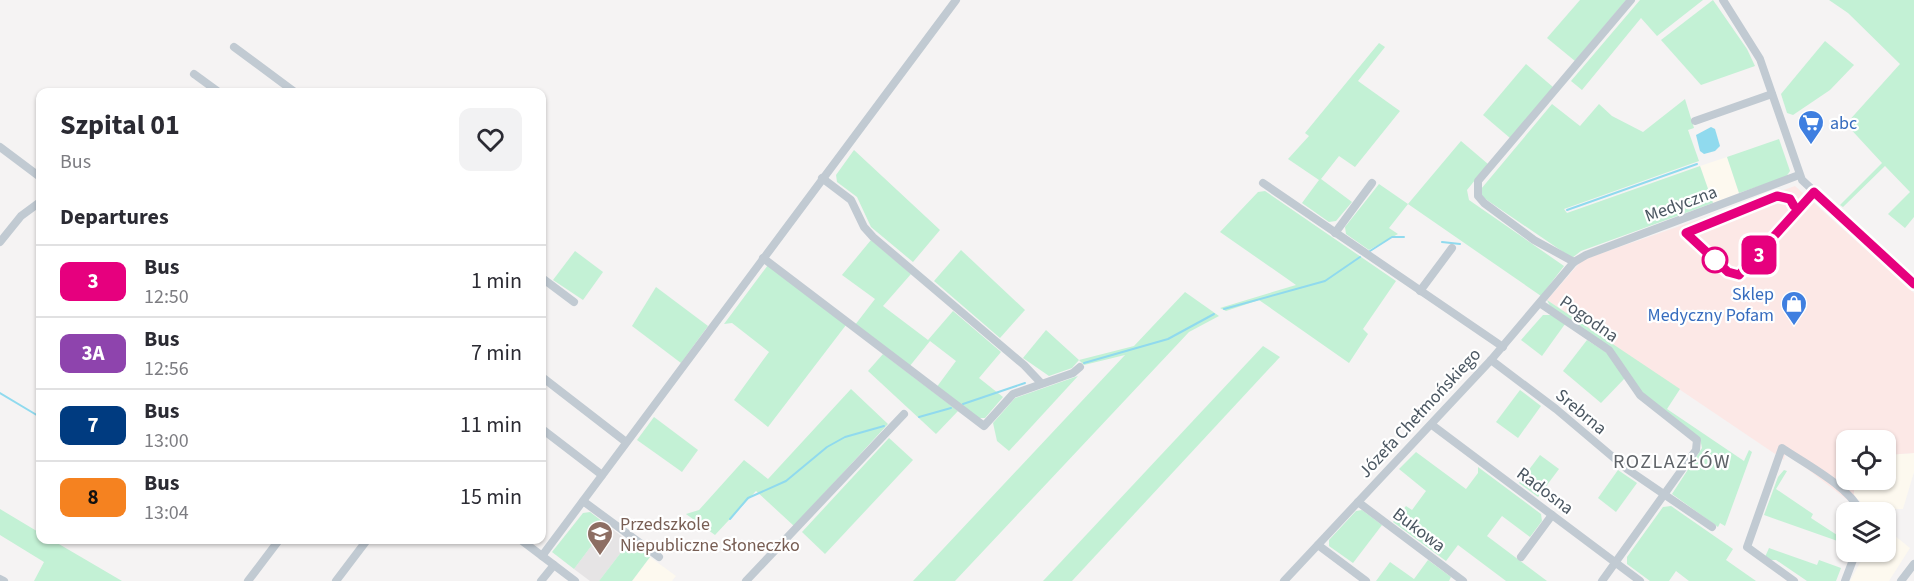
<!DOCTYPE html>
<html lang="en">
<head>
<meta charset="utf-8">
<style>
	body { margin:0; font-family:"Source Sans 3",sans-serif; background:#f2f2f3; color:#2b2b33; height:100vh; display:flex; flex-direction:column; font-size:22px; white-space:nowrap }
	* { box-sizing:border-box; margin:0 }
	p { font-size:20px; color:#7c7c81 }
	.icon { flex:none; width:33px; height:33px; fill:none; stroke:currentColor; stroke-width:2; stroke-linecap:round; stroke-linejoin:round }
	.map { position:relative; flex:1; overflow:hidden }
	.panel { position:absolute; left:36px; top:88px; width:510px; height:456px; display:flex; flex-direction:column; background:#fff; border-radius:12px; box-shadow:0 2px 4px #0004 }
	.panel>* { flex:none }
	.badge { padding:0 12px; border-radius:9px; font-size:21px; line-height:39px }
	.controls { position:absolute; left:1836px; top:430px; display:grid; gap:12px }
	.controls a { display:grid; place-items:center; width:60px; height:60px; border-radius:12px; background:#fff; box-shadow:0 2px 4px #0004; font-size:30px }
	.map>.badge { position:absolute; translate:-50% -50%; box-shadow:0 0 0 3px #fff }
	h2 { padding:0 24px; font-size:22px; line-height:54px }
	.round { display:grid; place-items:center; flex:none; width:63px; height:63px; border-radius:12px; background:#f2f2f3 }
	.overview { display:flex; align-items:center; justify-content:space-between; height:102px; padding:0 24px }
	h1 { font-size:28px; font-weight:700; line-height:45px }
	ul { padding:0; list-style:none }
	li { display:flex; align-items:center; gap:18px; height:72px; padding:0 24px; border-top:2px solid #e1e1e2 }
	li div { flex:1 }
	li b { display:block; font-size:22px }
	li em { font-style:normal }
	li .badge { min-width:66px; font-weight:700; text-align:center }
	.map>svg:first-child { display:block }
	.commercial { fill:#fdf9ef }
	.education { fill:#e6e4e5 }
	.medical { fill:#fce8e6 }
	.green { fill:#c3f1d5 }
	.water { fill:#90daee }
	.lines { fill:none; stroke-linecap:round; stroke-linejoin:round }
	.stream { stroke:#90daee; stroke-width:2 }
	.minor { stroke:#c1cad2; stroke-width:8 }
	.line-casing { stroke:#fff; stroke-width:14 }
	.line { stroke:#e6007e; stroke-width:9 }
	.stop-dot { fill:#fff; stroke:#e6007e; stroke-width:3 }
	.labels { text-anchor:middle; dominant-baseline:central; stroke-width:4.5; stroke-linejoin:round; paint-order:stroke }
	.shop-label { font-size:18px; fill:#366cbe; stroke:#fff; text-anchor:start }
	.street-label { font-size:18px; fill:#4a5661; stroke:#fff }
	.education-label { font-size:18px; fill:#785e54; stroke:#fff; text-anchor:start }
	.neighbourhood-label { font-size:20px; letter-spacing:1.5px; fill:#5f6368; stroke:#fff }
</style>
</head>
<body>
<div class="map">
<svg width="1914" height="581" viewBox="0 0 1914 581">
	<rect width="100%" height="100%" fill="#f5f3f3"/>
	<g class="commercial">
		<polygon points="1727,157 1739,193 1713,203 1700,166"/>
		<polygon points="1914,453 1914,472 1903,509 1867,509 1854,495 1854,480 1886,480 1886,455"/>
		<polygon points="1886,535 1894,535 1910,548 1889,581 1850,581 1866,552 1886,552"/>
		<polygon points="650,557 676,576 672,581 632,581"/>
	</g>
	<polygon class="education" points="607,525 629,542 599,581 590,581 574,569"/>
	<polygon class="medical" points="1795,186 1914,293 1914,453 1886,455 1886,441 1846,441 1846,480 1854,480 1854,505 1789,455 1785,454 1784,460 1547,300 1582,260"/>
	<g class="green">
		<polygon points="1580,0 1626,0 1575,61 1547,38"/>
		<polygon points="1640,0 1703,0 1657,36 1641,18 1582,90 1571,81"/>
		<polygon points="1713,0 1747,49 1755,66 1701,85 1661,40"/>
		<polygon points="1829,0 1914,0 1914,217 1905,228 1888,214 1910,192 1885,166 1843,207 1840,205 1882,163 1846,124 1900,64 1848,13"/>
		<polygon points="1825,41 1854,65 1830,90 1793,115 1787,113 1781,94"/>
		<polygon points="1379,43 1385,47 1358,81 1400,111 1355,167 1339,156 1321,179 1352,202 1336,221 1329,222 1302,203 1319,180 1288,159 1309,136 1305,133"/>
		<polygon points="1526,64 1553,87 1510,138 1483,115"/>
		<polygon points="1685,99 1694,128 1688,130 1699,161 1564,209 1567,213 1700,166 1713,203 1581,251 1572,258 1481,196 1481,189 1552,104 1580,126 1599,104 1612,116 1643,132"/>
		<polygon points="1779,139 1790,171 1786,177 1739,193 1727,157"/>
		<polygon points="1461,141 1488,164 1467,190 1469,200 1564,266 1541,296 1408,204 1389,228 1398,234 1369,250 1346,234 1345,227 1379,184 1408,204"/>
		<polygon points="854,150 940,230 913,262 871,227 857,197 837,182 836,175"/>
		<polygon points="1265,191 1396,281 1363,329 1368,334 1349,363 1259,300 1226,311 1220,308 1296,285 1220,232 1258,192"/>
		<polygon points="871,240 911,274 883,306 928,340 953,311 1001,352 979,378 1003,397 985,418 976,418 936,388 956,361 930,341 909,367 855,325 875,299 842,275"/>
		<polygon points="961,250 1025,310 1000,338 934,281"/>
		<polygon points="575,251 603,272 583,300 553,280"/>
		<polygon points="768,265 846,325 768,427 734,400 769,352 732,323 724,324"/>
		<polygon points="656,287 708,326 681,363 632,326"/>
		<polygon points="1185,292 1219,316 1189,332 955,581 913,581 1125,355 1084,365 1079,360 1072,368 1049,376 1023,358 1046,330 1079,360 1134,346"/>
		<polygon points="1547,300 1680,389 1667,409 1744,461 1749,450 1752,452 1725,526 1720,523 1718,527 1672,494 1702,448 1700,438 1644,395 1611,350 1550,306"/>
		<polygon points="1543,315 1551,315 1565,324 1542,356 1521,340"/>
		<polygon points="1587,340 1610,355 1625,378 1601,403 1563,371"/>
		<polygon points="1263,346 1280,357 1072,581 1043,581"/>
		<polygon points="883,354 958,411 936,434 868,371"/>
		<polygon points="1078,376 1009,451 997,441 993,423 1015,398"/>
		<polygon points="851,389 888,424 794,526 756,491 715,535 686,514 699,510 744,460 768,479"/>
		<polygon points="1520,390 1541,406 1518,438 1496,422"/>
		<polygon points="654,417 698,450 682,472 637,440"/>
		<polygon points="889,438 913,460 825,554 802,532"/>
		<polygon points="1416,452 1466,489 1478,473 1478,467 1541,514 1542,521 1530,537 1502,516 1487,536 1547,581 1506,581 1458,545 1446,561 1393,522 1406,506 1412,510 1426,491 1399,469"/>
		<polygon points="1540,455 1559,469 1538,497 1519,483"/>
		<polygon points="1618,470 1637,483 1616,512 1598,498"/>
		<polygon points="1784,470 1787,471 1776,489 1813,514 1811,518 1837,535 1846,521 1846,544 1764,515 1778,477"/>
		<polygon points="1671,506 1733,549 1726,560 1756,581 1689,581 1676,571 1669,581 1650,581 1627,564 1627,557 1663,507"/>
		<polygon points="0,509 40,533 40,540 52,540 122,581 34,581 44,562 0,535"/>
		<polygon points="1362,510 1382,525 1353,563 1329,546 1329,540 1356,511"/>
		<polygon points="590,512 607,525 574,569 552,552 583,513"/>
		<polygon points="629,542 650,557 632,581 599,581"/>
		<polygon points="1769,548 1817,565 1819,560 1841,568 1836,581 1807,581 1776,560 1770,560 1765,557"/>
		<polygon points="1428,560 1451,577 1449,581 1376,581 1390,562 1414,579"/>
	</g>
	<polygon class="water" points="1711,127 1715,129 1720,146 1715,151 1704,154 1700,151 1696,135"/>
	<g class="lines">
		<g class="stream">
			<polyline points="1567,210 1697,164"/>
			<polyline points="1442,242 1460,244"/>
			<polyline points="1370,251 1392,237 1404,237"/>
			<polyline points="1224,309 1325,281 1360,257"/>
			<polyline points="1084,363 1168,339 1214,314"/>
			<polyline points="0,393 40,417"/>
			<polyline points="963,404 1025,383"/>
			<polyline points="919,417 951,408"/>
			<polyline points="730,519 748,498 786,481 827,447 845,437 884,426"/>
		</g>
		<g class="minor">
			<polyline points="1723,0 1760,59 1802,180 1914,284"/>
			<polyline points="234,47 296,93"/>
			<polyline points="194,74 220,93"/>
			<polyline points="1695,121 1772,94"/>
			<polyline points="0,147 40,177"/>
			<polyline points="822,178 851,200 864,227 873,237 1024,365 1041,383"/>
			<polyline points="1263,183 1503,347"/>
			<polyline points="1335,233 1372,183"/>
			<polyline points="0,242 21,216 40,202"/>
			<polyline points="763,258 984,426 1013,394 1073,373 1080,367"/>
			<polyline points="1574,262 1534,240 1484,203 1478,196 1478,181 1631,0"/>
			<polyline points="542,278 574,302"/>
			<polyline points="1420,291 1452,248"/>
			<polyline points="1541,304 1609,350 1640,395 1697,440 1696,450 1602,581"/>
			<polyline points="1491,360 1556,409 1627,469 1712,527"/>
			<polyline points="542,377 626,442"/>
			<polyline points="1432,425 1640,581"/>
			<polyline points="542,429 602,475"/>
			<polyline points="583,501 659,557"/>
			<polyline points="1358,502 1463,581"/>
			<polyline points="521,540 575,581"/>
			<polyline points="1318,545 1366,581"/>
			<polyline points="542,556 956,0"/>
			<polyline points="1521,557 1552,515"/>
			<polyline points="0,579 4,581"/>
			<polyline points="248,581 279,540"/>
			<polyline points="336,581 367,540"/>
			<polyline points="541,581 554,565"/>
			<polyline points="746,581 904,414"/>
			<polyline points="1284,581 1491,360 1574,262 1586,255 1799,175"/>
			<path d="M1794,581l-47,-34 35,-99c22,15 70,40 79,65"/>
			<polyline points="1845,581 1856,552"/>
			<polyline points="1901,581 1914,564"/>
		</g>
	</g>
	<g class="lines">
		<defs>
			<polyline id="line" points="1794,206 1790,199 1777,196 1686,233 1728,272 1739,275 1814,192 1914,284"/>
		</defs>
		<use href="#line" class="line-casing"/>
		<use href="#line" class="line"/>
	</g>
	<defs>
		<symbol id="supermarket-pin" viewBox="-11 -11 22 30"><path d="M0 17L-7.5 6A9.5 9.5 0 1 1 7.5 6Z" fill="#3f7fe0" stroke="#fff"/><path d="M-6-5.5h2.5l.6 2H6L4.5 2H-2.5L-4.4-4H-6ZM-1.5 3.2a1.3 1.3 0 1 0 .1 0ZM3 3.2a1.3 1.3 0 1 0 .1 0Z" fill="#fff"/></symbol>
		<symbol id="shop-pin" viewBox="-11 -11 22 30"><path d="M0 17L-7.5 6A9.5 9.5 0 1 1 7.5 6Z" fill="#3f7fe0" stroke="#fff"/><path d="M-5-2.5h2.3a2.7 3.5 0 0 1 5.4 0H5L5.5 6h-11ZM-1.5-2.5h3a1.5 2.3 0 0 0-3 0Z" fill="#fff"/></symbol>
		<symbol id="school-pin" viewBox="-11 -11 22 30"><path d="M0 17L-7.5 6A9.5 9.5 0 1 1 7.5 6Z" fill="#8d6e63" stroke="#fff"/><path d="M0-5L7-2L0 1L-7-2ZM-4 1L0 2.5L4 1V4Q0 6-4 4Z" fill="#fff"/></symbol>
	</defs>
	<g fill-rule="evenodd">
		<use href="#supermarket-pin" x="1796" y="108" width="30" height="40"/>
		<use href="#shop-pin" x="1779" y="289" width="30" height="40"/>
		<use href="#school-pin" x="585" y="519" width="30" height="40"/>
	</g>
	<circle class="stop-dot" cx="1715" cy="260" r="12"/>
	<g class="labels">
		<g class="shop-label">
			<text x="1830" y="123">abc</text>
			<text x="1774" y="294" text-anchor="end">Sklep<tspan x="1774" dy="21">Medyczny Pofam</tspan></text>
		</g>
		<g class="street-label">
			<text transform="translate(1681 204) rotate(-20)">Medyczna</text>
			<text transform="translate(1589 319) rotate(35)">Pogodna</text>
			<text transform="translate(1581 412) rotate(40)">Srebrna</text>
			<text transform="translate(1420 413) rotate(-47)">Józefa Chełmońskiego</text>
			<text transform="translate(1545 491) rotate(37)">Radosna</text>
			<text transform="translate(1419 530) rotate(37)">Bukowa</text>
		</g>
		<g class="education-label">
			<text x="620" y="524">Przedszkole<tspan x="620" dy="21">Niepubliczne Słoneczko</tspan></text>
		</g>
		<g class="neighbourhood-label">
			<text x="1672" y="462">ROZLAZŁÓW</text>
		</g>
	</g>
</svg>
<div class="controls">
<a><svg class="icon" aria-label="locate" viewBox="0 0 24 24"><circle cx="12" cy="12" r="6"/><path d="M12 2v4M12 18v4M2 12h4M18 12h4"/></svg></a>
<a><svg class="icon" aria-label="layers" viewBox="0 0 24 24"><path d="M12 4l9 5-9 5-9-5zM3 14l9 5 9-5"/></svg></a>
</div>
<b class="badge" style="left:1759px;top:255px;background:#e6007e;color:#fff">3</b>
<section class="panel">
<div class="overview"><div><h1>Szpital 01</h1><p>Bus</p></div><a class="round"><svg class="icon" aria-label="heart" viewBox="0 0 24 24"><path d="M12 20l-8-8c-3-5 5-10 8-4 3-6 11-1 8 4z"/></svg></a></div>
<h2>Departures</h2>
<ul>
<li><span class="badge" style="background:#e6007e;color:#fff">3</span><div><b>Bus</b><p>12:50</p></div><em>1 min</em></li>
<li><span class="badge" style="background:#8e44ad;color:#fff">3A</span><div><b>Bus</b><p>12:56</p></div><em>7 min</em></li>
<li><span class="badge" style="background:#003b80;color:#fff">7</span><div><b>Bus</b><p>13:00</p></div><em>11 min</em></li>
<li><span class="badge" style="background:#f58220;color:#111">8</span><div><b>Bus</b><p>13:04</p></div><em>15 min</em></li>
</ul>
</section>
</div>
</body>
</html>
